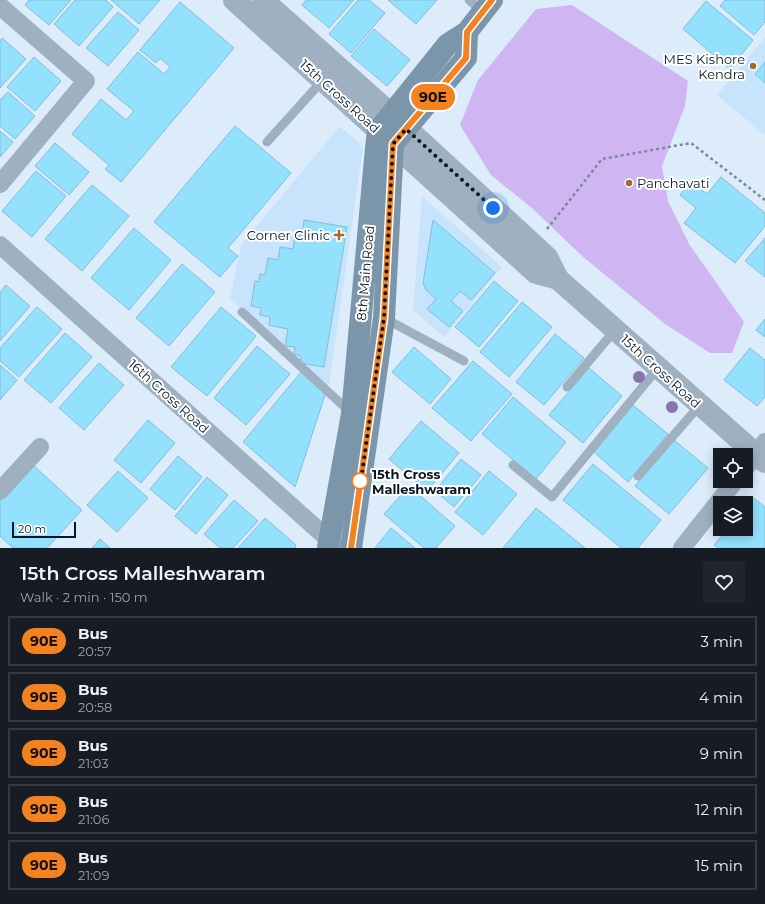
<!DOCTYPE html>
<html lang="en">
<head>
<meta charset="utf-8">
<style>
	body { margin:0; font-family:Montserrat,sans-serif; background:#20242c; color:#f1f3f6; height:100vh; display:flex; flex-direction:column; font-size:15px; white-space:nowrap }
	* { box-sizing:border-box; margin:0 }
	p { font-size:13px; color:#9ea1a6 }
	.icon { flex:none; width:22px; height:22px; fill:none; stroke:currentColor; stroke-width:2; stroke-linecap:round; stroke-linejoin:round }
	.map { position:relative; height:548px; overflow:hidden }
	.details { display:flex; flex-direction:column; background:#171b24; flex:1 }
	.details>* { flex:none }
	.badge { padding:0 8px; border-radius:13px; font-size:14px; line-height:26px }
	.buttons { position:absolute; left:713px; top:448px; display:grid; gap:8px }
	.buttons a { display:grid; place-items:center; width:40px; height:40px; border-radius:0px; background:#171b24; box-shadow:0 2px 10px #0003; font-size:20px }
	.scale { position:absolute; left:12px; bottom:10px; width:64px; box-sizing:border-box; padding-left:4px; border:2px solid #081724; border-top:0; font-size:11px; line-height:14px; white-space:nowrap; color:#081724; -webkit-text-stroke:3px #fff; paint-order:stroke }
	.you { position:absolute; width:20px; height:20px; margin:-10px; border:3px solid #fff; border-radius:50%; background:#1a73e8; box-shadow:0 0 0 6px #1a73e833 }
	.map>.badge { position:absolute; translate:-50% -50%; box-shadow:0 0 0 2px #fff }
	.round { display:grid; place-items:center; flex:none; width:42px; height:42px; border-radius:0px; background:#20242c }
	.head { display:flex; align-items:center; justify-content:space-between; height:68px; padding:0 20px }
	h1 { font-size:19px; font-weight:600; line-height:30px }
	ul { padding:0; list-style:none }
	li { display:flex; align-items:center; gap:12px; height:50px; margin:0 8px 6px; padding:0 12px; border:2px solid #363941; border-radius:0px }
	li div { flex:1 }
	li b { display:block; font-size:15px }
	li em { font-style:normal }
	li .badge { min-width:44px; font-weight:700; text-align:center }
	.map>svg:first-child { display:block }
	.built { fill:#c7e4fc }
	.green { fill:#d0b5f3 }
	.building { fill:#94e1fe; stroke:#86bdd2 }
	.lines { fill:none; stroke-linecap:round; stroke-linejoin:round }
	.path { stroke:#798997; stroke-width:2.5; stroke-dasharray:3 3; stroke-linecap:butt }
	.service { stroke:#9fb1c0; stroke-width:9 }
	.minor { stroke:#9fb1c0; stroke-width:18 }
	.tertiary { stroke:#9fb1c0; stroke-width:22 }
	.secondary { stroke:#7b95ab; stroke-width:22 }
	.tree { fill:#8875ab }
	.line-casing { stroke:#fff; stroke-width:9 }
	.line { stroke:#f58220; stroke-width:6 }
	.walk { stroke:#081724; stroke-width:4; stroke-dasharray:0 7.2 }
	.poi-dot { fill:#a56b2b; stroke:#fff; stroke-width:1.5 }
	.stop-dot { fill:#fff; stroke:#f58220; stroke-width:2 }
	.labels { text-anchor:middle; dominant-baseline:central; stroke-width:4; stroke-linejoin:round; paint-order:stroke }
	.poi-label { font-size:13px; fill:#081724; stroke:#fff; text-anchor:end }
	.street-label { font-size:13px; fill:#081724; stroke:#fff }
	.stop-label { font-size:13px; font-weight:bold; fill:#081724; stroke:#fff; text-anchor:start }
</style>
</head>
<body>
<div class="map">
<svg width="765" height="548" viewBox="0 0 765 548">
	<rect width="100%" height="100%" fill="#dcecfb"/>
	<g class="built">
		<polygon points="765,37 765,135 717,95"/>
		<polygon points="340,126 363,147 329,385 303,367 230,299 241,245"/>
		<polygon points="422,196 502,267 444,337 413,310"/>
	</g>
	<polygon class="green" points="572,5 688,81 685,106 662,166 668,201 689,244 744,322 732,353 710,353 665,324 582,256 533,209 491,175 460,125 478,80 536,9"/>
	<g class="building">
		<polygon points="29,0 71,0 49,25 25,5"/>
		<polygon points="75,0 106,0 113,7 79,46 54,24"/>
		<polygon points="111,0 160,0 139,24"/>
		<polygon points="306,0 354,0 329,28 302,5"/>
		<polygon points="358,0 369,0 385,13 351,53 329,34"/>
		<polygon points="388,0 437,0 416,24"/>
		<polygon points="725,0 765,0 765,22 754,35 720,6"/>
		<polygon points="706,1 753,40 730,69 683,29"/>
		<polygon points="180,2 234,48 121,182 105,169 109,165 72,134 101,99 126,120 134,111 107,89 138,52 164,74 170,67 160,58 156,63 140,50"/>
		<polygon points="118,12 139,30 108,66 86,48"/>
		<polygon points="374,29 410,60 387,86 351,56"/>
		<polygon points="2,38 26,59 0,88 0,41"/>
		<polygon points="34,57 61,81 35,111 7,87"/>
		<polygon points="765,62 765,83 755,74"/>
		<polygon points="8,92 35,116 15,139 0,126 0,100"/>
		<polygon points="235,126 291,173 228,248 238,256 220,277 154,222"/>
		<polygon points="0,131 13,142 0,157"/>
		<polygon points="55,143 89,172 69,195 35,166"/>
		<polygon points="36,171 66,196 32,237 2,211"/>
		<polygon points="721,177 765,213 765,226 735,263 684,223 696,208 680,195 691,182 707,194"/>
		<polygon points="92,185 129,216 82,271 45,239"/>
		<polygon points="304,220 347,227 324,367 300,363 301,356 294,354 295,347 285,346 288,329 269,325 270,317 260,315 261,308 251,306 255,281 259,282 260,274 265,275 268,258 278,260 280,247 293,249 295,235 302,236"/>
		<polygon points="433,220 495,273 471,300 460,291 451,301 463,311 449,327 427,309 436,299 426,290 423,283"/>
		<polygon points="134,228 171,260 129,310 91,278"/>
		<polygon points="765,238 765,277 745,261"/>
		<polygon points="182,264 215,292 169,346 136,318"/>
		<polygon points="494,281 518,301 479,347 455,327"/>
		<polygon points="6,285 30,306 0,341 0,292"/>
		<polygon points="522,302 552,327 509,377 480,352"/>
		<polygon points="37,307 62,329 19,377 0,361 0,348"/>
		<polygon points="221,307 256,336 207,396 171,367"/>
		<polygon points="765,319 765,337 756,330"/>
		<polygon points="65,333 92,357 51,403 24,380"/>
		<polygon points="555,334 584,358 544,405 516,382"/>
		<polygon points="257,346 290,374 246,425 214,398"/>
		<polygon points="414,347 451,379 430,404 392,372"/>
		<polygon points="750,348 765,360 765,397 757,406 724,380"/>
		<polygon points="473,361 512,394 471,441 432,408"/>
		<polygon points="99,363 124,385 84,430 59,408"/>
		<polygon points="0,365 17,380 0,400"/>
		<polygon points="589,368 622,396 583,443 549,415"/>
		<polygon points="301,372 326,392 295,487 243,442"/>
		<polygon points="513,397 566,442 536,479 482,434"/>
		<polygon points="633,405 668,434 628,482 594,452"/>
		<polygon points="148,420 175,443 141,483 114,460"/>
		<polygon points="421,421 459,453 427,491 389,459"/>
		<polygon points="674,440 708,468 669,514 635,486"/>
		<polygon points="178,456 202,477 175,510 150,489"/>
		<polygon points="461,459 481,475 454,507 435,491"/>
		<polygon points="593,464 661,520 638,548 621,548 563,500"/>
		<polygon points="33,465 82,510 47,548 13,548 0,536 0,500"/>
		<polygon points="118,471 148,498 117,532 87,505"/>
		<polygon points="489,471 517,494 483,535 455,512"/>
		<polygon points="207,477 228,495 196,534 175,516"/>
		<polygon points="409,486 455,526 436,548 424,548 384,514"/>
		<polygon points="754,498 765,507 765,548 718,548 714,545 728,529 746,529 746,508"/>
		<polygon points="234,500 258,521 233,548 220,548 204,534"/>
		<polygon points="536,508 585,548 503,548"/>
		<polygon points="265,518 296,545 295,548 238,548"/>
		<polygon points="391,528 415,548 375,548"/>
		<polygon points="100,539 110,548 92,548"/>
	</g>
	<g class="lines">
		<polyline class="path" points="547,229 602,159 691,143 765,200"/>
		<g class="service">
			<polyline points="469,0 483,12"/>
			<polyline points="267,142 323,80"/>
			<polyline points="242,312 351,413"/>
			<polyline points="384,318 464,361"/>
			<polyline points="567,387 615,330"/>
			<polyline points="513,465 552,497 658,368"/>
			<polyline points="638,476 700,405"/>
		</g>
		<g class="minor">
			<polyline points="0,6 86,81 0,184"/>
			<polyline points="0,245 337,547"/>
			<polyline points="746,467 765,442"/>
			<polyline points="0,491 40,447"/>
			<polyline points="682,548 735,481"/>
		</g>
		<g class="tertiary">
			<polyline points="234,0 536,273 558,279"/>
			<polyline points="263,0 392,115 547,257 558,279 765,462"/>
		</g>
		<g class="secondary">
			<polyline points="328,548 352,414 376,148 378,131 448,44 467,32 492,0"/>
			<polyline points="351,548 384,318 393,144 466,58 467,32"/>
		</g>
	</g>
	<g class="tree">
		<circle cx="639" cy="377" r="6"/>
		<circle cx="672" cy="407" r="6"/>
	</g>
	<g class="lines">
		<defs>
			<polyline id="line" points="351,548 384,318 393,144 466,58 467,32 492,0"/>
		</defs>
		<use href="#line" class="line-casing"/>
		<use href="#line" class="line"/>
		<polyline class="walk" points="360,481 360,487 384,318 393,144 406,129 493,208"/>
	</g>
	<g class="poi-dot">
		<circle cx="753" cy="66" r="4"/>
		<circle cx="629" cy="183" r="4"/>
		<path d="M337 229h4v4h4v4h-4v4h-4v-4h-4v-4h4z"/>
	</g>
	<circle class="stop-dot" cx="360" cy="481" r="8"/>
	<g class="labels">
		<g class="poi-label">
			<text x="745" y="59">MES Kishore<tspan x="745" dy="15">Kendra</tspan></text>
			<text x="637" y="183" text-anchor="start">Panchavati</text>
			<text x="330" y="235">Corner Clinic</text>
		</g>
		<g class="street-label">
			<text transform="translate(340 96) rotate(42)">15th Cross Road</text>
			<text transform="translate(365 273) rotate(-85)">8th Main Road</text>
			<text transform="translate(661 371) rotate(42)">15th Cross Road</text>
			<text transform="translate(169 396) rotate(42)">16th Cross Road</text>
		</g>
		<g class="stop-label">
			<text x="372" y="474">15th Cross<tspan x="372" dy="15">Malleshwaram</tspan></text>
		</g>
	</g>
</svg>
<div class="buttons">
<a><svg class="icon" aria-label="locate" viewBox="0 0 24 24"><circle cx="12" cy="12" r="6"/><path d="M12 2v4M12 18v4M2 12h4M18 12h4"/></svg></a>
<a><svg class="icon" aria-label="layers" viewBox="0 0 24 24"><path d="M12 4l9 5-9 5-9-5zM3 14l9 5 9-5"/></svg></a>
</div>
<div class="scale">20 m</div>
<div class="you" style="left:493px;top:208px"></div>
<b class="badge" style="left:433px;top:97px;background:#f58220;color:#111">90E</b>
</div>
<section class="details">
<div class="head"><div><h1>15th Cross Malleshwaram</h1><p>Walk · 2 min · 150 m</p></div><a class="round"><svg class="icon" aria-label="heart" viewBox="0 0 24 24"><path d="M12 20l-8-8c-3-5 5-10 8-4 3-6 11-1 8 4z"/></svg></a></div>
<ul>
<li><span class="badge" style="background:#f58220;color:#111">90E</span><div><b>Bus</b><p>20:57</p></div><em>3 min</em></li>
<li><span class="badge" style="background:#f58220;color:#111">90E</span><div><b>Bus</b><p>20:58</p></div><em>4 min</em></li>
<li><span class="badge" style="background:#f58220;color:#111">90E</span><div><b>Bus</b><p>21:03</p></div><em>9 min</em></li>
<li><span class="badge" style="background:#f58220;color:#111">90E</span><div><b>Bus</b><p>21:06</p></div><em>12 min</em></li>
<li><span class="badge" style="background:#f58220;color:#111">90E</span><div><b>Bus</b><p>21:09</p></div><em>15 min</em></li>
</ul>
</section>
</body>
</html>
